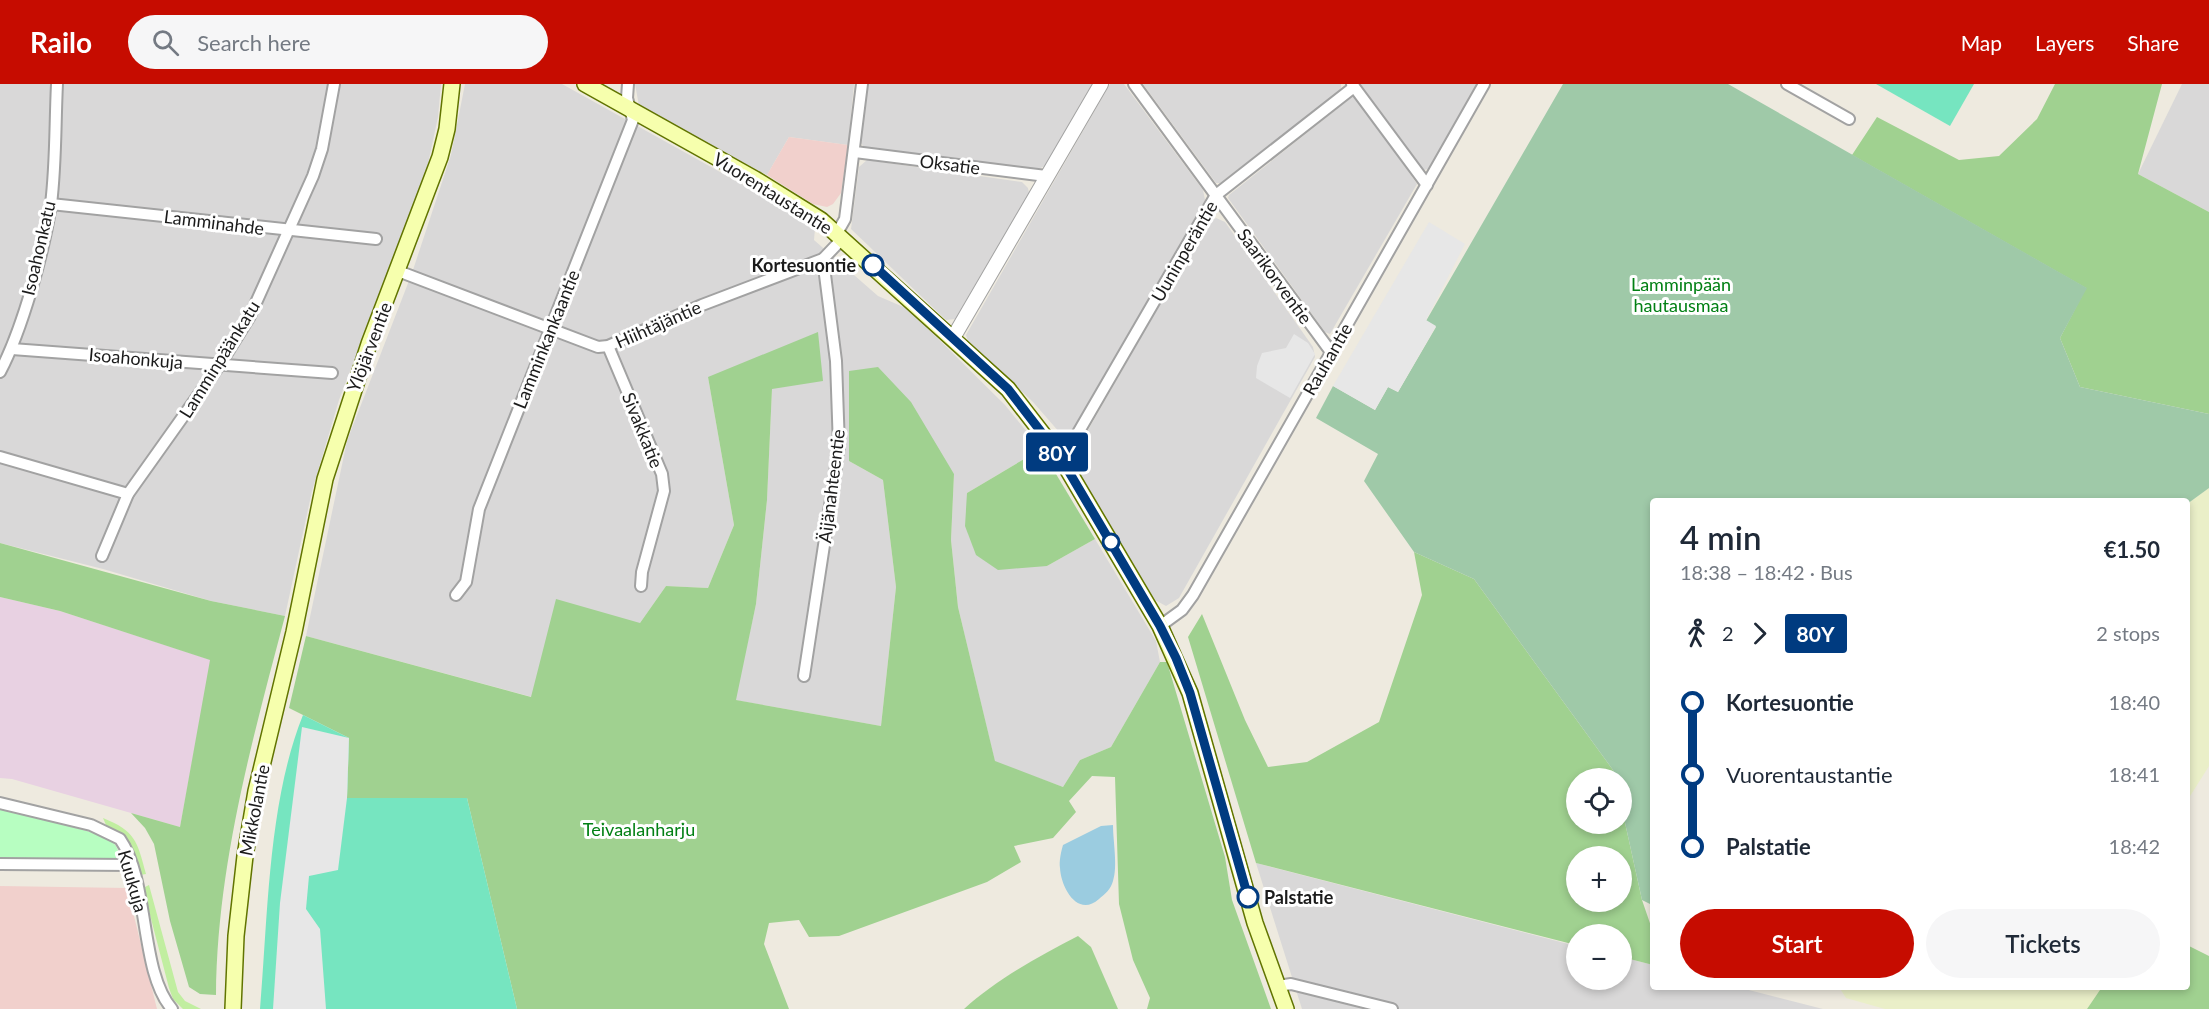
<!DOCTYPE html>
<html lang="en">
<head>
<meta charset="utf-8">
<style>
	body { margin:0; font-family:Lato,sans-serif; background:#f6f6f7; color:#1f2937; height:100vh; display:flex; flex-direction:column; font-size:22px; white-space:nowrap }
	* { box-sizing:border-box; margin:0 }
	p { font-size:20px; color:#747a83 }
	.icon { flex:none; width:33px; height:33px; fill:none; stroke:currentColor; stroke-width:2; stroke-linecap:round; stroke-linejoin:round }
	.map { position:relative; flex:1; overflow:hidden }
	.side { position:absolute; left:1650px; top:414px; width:540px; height:492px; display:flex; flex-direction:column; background:#fff; border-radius:6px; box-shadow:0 3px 9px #0003 }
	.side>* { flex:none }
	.badge { padding:0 12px; border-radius:4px; font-size:21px; line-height:39px }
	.tools { position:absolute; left:1566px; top:684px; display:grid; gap:12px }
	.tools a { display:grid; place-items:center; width:66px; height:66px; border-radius:50%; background:#fff; box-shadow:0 3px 9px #0003; font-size:30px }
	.map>.badge { position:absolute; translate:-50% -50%; box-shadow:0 0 0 3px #fff }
	.legs { display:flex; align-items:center; gap:9px; height:66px; padding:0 30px; font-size:20px }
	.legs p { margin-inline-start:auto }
	.headline { display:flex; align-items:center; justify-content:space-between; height:102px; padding:0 30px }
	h1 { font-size:33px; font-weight:600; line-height:45px }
	.cta { display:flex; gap:12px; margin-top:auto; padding:12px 30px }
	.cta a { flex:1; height:69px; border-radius:36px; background:#c60c00; color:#fff; font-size:24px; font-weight:600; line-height:69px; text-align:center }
	.cta a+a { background:#f6f6f7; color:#1f2937 }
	ul { padding:0 30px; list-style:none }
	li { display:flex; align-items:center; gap:21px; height:72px; font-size:22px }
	li i { display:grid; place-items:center; width:9px; height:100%; margin:0 8px; background:currentColor }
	li i::after { content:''; width:15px; height:15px; margin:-8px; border:4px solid; border-radius:50%; background:#fff }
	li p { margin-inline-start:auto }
	li:first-child i { background:linear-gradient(#0000 50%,currentColor 0) }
	li:last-child i { background:linear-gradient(currentColor 50%,#0000 0) }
	header { display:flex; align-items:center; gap:36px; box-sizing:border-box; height:84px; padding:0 30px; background:#c60c00; color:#fff }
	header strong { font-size:28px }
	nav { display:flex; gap:33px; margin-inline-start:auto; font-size:21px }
	.search { width:420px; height:54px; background:#f6f6f7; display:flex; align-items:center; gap:15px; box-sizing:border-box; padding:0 21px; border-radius:33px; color:#747a83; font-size:22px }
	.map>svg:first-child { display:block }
	.residential { fill:#d9d8d8 }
	.commercial { fill:#f1d0cc }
	.industrial { fill:#e8d1e2 }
	.farmland { fill:#eaefc8 }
	.grass { fill:#c1eea0 }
	.forest { fill:#a0d190; fill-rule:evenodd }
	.cemetery { fill:#9fc9a8 }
	.park { fill:#b7fec1 }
	.pitch { fill:#76e5c0 }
	.parking { fill:#e7e7e7 }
	.water { fill:#9bcce0 }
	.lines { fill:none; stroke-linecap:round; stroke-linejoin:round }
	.minor-casing { stroke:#a2a2a2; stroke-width:14 }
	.tertiary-casing { stroke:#a2a2a2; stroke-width:16 }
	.secondary-casing { stroke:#617400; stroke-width:18 }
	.minor { stroke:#fff; stroke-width:10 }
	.tertiary { stroke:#fff; stroke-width:14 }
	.secondary { stroke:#f6ffad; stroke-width:15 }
	.line-1-casing { stroke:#fff; stroke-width:14 }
	.line-1 { stroke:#003b80; stroke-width:9 }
	.stop-1-dot { fill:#fff; stroke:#003b80; stroke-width:3 }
	.labels { text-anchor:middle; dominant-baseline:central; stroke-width:6; stroke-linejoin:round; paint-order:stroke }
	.street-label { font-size:18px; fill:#1b1b1b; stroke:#fff }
	.stop-label { font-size:18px; font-weight:bold; fill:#1b1b1b; stroke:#fff; text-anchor:end }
	.park-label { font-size:18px; fill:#028014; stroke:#fff }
</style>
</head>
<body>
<header>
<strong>Railo</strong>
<div class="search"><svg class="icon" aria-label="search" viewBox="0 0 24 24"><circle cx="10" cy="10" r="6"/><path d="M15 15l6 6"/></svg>Search here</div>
<nav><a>Map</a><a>Layers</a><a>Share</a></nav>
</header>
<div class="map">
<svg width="2209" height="925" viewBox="0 0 2209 925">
	<rect width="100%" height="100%" fill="#eeeadf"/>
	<g class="residential">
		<polygon points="0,0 441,0 438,33 426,89 339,316 312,407 285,532 211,517 103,485 0,459"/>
		<polygon points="465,0 562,0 774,118 815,144 814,156 878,212 908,225 1005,321 1041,365 967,409 1047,482 1095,455 1156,557 1160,578 1111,663 1080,676 1063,703 995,678 958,523 951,456 954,390 850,287 849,377 883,396 896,503 881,642 735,616 756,520 767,416 772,305 708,293 734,441 708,504 666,502 640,539 532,613 306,552 347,357 412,189 451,71"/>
		<polygon points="635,0 854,0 848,61 789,53 767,91 639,22"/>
		<polygon points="867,0 1092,0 1045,82 1036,86 865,64 860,58"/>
		<polygon points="1110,0 1124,0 1203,106 1205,116 1073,355 1067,357 1033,318 968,257 966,251"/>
		<polygon points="1143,0 1341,0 1341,3 1340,8 1220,99 1216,99"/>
		<polygon points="1360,0 1477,0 1428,85 1424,86"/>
		<polygon points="2182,0 2209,0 2209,128 2138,90"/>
		<polygon points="1352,13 1357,14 1417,100 1330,250 1325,248 1228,114 1229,111"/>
		<polygon points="867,76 1022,98 1028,104 1029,109 955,235 946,236 851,145 859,83"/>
		<polygon points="1216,134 1225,138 1313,263 1315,273 1179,514 1166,522 1155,516 1071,376 1205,141"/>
		<polygon points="1256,779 1576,862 1576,896 1622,896 1622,873 1653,881 1653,903 1737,903 1823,925 1302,925"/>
	</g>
	<g class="commercial">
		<polygon points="789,53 848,61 841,109 833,120 827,123 813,120 767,91"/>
		<polygon points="0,802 127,804 157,925 0,925"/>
	</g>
	<polygon class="industrial" points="0,513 60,527 211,576 180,743 12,695 0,694"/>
	<g class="farmland">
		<polygon points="2209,404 2209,682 2187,717 2187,420"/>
		<polygon points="1839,903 2102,903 2087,925 1885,925 1846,914"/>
	</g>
	<g class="grass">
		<path d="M103,734c32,13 34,22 43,56l-6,1 -14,-38 -20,-12z"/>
		<polygon points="149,801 178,908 185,917 201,925 183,925 173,915 169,904 143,804"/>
	</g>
	<g class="forest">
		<polygon points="2055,0 2162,0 2138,90 2209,128 2209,330 2080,303 2060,254 2086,204 1852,71 1877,33 1959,76 1999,72 2037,35"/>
		<polygon points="818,248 823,297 772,305 767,416 756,520 736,616 881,642 896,503 883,396 849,377 849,287 878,283 911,318 954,390 951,456 958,523 995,677 1063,703 1080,676 1111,663 1160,578 1167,578 1225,773 1232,816 1271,925 1147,925 1150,914 1133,876 1119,820 1115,693 1092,692 1069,717 1076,728 1053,754 1014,762 1021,778 987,798 839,852 809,853 799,836 769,839 764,860 789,925 517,925 467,714 347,714 349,654 289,624 306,552 531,613 556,515 640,539 666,502 708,504 734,441 708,293"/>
		<polygon points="1041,365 1095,455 1047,482 998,486 976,471 965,442 967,409"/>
		<path d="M0,459l211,58 74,15c-33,125 -68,250 -69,379l-16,-1 -11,-7 -19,-66 -16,-77 -9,-16 -14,-15 49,14 30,-167 -150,-49 -60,-14z"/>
		<path d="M1414,468l60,27 139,191 2,8h-39v46h46v-15l20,91 11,32v33l-31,-8v-23h-46v11l-320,-82 -68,-226 14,-23 43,106 23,47 39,-5 72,-40 43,-127zM1576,772h46v46h-46z"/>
		<path d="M1078,852l13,11 27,62h-154c32,-29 75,-53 114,-73z"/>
		<polygon points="2187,861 2209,872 2209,925 2087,925 2102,903 2187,903"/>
	</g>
	<polygon class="cemetery" points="1563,0 1728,0 2087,204 2060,254 2080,303 2209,330 2209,404 2187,420 2187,417 1653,417 1652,821 1642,816 1622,725 1622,694 1615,694 1613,686 1474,495 1414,468 1364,397 1378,370 1316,334 1333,302 1375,326 1388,303 1398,308 1436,243 1426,237"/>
	<path class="park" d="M0,723l101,28c12,6 17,10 19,24l-120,-1z"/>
	<g class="pitch">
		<polygon points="1876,0 1974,0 1950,42"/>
		<path d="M303,631l46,23 -2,60h120l50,211h-257c8,-93 8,-207 43,-294z"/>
	</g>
	<g class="parking">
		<polygon points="1429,138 1465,160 1426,236 1436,242 1398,308 1388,303 1375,326 1333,302"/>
		<polygon points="1294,250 1308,259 1315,270 1290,314 1256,294 1257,282 1262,269 1286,264"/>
		<polygon points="302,643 349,654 347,714 338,786 309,792 306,825 320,845 326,925 273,925 280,819"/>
	</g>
	<path class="water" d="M1113,741c0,17 5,41 0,56 -2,8 -8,13 -14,18 -21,19 -38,-11 -39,-31 -1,-7 1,-16 3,-23l38,-19z"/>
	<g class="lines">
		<defs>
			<g id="minor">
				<polyline points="1134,0 1331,268"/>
				<polyline points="1352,0 1427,101"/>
				<polyline points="1787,0 1849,35"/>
				<polyline points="855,68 1046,92"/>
				<polyline points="51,120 376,155"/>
				<polyline points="837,149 845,135 862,0"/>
				<polyline points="398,187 598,263 608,262 702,221 823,175 843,154"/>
				<polyline points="608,262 662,390 664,407 642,488 641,502"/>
				<polyline points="12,265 332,289"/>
				<path d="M0,288c22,-42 44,-120 51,-168 5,-39 4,-80 6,-120"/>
				<polyline points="1059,371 1071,361 1216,111 1354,3"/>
				<polyline points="0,373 128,410"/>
				<polyline points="102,472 128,410 219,282 250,232 313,92 322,65 334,0"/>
				<polyline points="456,511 466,498 479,425 633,36 627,14 628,0"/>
				<polyline points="1160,542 1182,526 1193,511 1484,0"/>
				<polyline points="804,592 839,363 836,277 823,175"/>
				<path d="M0,719l91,22 29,14c30,43 19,132 52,170"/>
				<polyline points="0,780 131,781"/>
				<polyline points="1278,902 1291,900 1392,925"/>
			</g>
			<polyline id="tertiary" points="953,254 1101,0"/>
			<g id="secondary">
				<polyline points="585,0 755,95 821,136 1008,305 1059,371 1160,542 1190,609 1255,839 1286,925"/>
				<polyline points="233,925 236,852 245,772 256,707 294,548 325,395 369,260 440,73 447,45 452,0"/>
			</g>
		</defs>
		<use href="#minor" class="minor-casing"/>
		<use href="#tertiary" class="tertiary-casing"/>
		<use href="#secondary" class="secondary-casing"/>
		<use href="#minor" class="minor"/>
		<use href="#tertiary" class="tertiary"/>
		<use href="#secondary" class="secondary"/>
	</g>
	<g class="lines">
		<defs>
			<polyline id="line-1" points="873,181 1008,305 1059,371 1160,542 1176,574 1190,609 1248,813"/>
		</defs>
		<use href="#line-1" class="line-1-casing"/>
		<use href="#line-1" class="line-1"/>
	</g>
	<g class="stop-1-dot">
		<circle cx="873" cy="181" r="10"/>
		<circle cx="1111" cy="458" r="8"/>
		<circle cx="1248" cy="813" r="10"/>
	</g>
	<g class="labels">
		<g class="street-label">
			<text transform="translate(950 80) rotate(7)">Oksatie</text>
			<text transform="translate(773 109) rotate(32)">Vuorentaustantie</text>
			<text transform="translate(214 138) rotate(7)">Lamminahde</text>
			<text transform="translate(38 164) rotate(-77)">Isoahonkatu</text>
			<text transform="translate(1184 167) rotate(-60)">Uuninperäntie</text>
			<text transform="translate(1275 192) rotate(54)">Saarikorventie</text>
			<text transform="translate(658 240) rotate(-24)">Hiihtäjäntie</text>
			<text transform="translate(546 255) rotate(-68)">Lamminkankaantie</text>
			<text transform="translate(369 263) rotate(-69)">Ylöjärventie</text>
			<text transform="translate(136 274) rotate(5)">Isoahonkuja</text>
			<text transform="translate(219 275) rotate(-58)">Lamminpäänkatu</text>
			<text transform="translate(1327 275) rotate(-60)">Rauhantie</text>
			<text transform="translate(643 346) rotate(68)">Sivakkatie</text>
			<text transform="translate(831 402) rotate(-83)">Äijänahteentie</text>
			<text transform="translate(254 726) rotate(-79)">Mikkolantie</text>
			<text transform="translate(133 797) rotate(74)">Kuukuja</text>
		</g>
		<g class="stop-label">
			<text x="856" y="181">Kortesuontie</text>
			<text x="1264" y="813" text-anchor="start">Palstatie</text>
		</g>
		<g class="park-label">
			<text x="1681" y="200">Lamminpään<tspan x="1681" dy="21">hautausmaa</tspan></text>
			<text x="639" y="745">Teivaalanharju</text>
		</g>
	</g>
</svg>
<div class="tools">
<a><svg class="icon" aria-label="locate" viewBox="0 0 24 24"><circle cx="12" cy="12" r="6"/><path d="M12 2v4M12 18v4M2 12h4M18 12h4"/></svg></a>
<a>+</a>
<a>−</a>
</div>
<b class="badge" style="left:1057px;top:368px;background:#003b80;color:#fff">80Y</b>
<section class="side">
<div class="headline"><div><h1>4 min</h1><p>18:38 – 18:42 · Bus</p></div><b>€1.50</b></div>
<div class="legs"><svg class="icon" aria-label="walk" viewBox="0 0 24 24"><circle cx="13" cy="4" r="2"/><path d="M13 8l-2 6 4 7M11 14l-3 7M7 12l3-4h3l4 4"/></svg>2<svg class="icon" aria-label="forward" viewBox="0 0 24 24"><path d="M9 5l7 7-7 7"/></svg><b class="badge" style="background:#003b80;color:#fff">80Y</b><p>2 stops</p></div>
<ul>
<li><i style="color:#003b80"></i><b>Kortesuontie</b><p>18:40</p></li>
<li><i style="color:#003b80"></i><span>Vuorentaustantie</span><p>18:41</p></li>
<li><i style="color:#003b80"></i><b>Palstatie</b><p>18:42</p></li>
</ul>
<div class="cta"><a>Start</a><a>Tickets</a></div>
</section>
</div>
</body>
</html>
